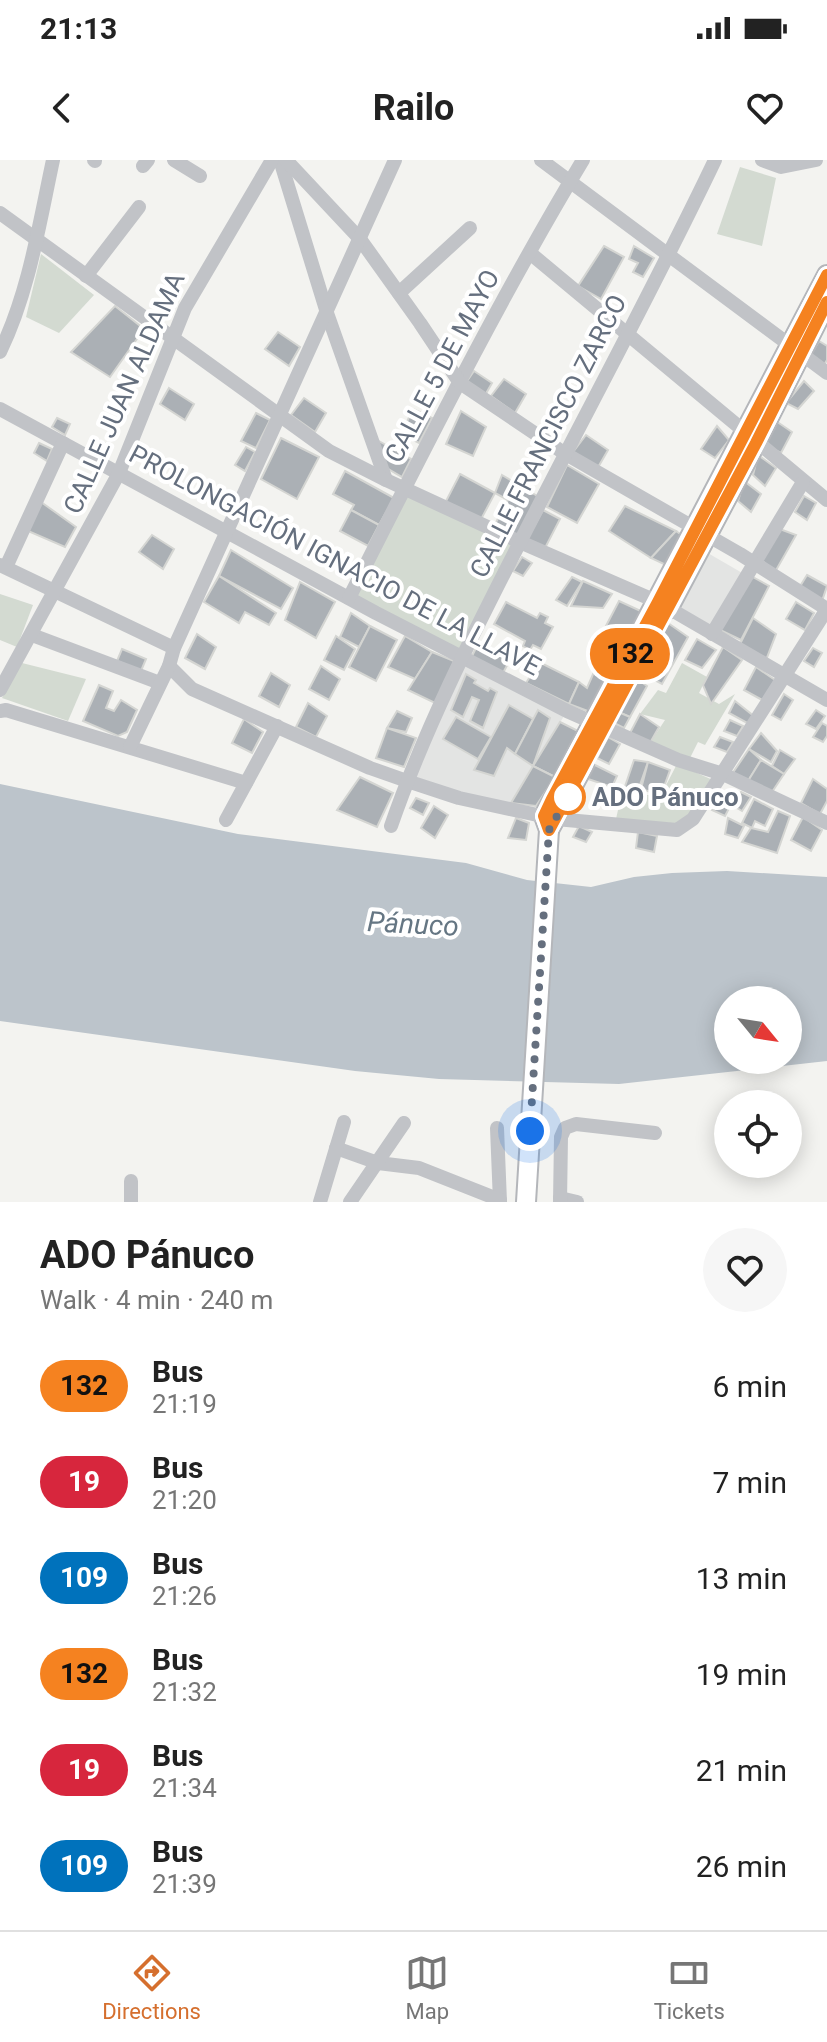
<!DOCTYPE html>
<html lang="en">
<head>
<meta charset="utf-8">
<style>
	body { margin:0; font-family:Roboto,sans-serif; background:#f6f6f6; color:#222; height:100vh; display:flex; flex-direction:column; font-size:30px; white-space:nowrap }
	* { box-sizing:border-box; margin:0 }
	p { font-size:26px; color:#767676 }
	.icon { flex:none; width:44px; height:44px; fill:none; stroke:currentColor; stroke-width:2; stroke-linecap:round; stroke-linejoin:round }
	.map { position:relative; height:1042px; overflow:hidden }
	.side { display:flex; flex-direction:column; background:#fff; flex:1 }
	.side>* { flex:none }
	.badge { padding:0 16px; border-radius:26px; font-size:28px; line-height:52px }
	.needle { width:52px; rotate:120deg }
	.tools { position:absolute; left:714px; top:826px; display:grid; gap:16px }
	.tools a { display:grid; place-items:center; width:88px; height:88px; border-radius:50%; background:#fff; box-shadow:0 4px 20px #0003; font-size:40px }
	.you { position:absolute; width:40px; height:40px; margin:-20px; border:6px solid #fff; border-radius:50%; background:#1a73e8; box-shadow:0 0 0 12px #1a73e833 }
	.map>.badge { position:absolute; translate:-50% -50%; box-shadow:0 0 0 4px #fff }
	.round { display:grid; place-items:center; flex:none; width:84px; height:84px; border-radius:42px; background:#f6f6f6 }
	.overview { display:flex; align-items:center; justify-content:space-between; height:136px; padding:0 40px }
	h1 { font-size:38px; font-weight:700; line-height:60px }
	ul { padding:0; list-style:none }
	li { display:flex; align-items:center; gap:24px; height:96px; padding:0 40px }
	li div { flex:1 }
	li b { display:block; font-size:30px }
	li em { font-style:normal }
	li .badge { min-width:88px; font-weight:700; text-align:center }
	.status { display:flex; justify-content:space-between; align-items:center; height:56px; padding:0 40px; background:#fff; direction:ltr }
	.status svg { height:22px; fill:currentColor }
	header { display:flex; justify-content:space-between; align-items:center; height:104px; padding:0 40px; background:#fff; font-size:36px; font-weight:700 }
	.tabs { display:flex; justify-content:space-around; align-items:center; height:112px; border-top:2px solid #e0e0e0; background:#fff; font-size:22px; color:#767676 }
	.tabs a { display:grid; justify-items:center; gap:4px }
	.tabs .active { color:#d56f2e }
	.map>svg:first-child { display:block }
	.built { fill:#e3e4e3 }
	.green { fill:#d3dad1 }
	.water { fill:#bcc4cb; fill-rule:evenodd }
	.building { fill:#abb0b5; stroke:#d4d5d2; stroke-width:2 }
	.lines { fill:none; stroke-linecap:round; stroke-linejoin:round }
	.major-casing { stroke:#b4b6ba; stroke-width:22 }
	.minor { stroke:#c1c3c7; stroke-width:14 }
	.major { stroke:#fff; stroke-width:18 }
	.line-casing { stroke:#fff; stroke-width:18 }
	.line { stroke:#f58220; stroke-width:12 }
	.walk { stroke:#656f7e; stroke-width:8; stroke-dasharray:0 14.4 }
	.stop-dot { fill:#fff; stroke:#f58220; stroke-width:4 }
	.labels { text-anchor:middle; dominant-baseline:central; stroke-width:8; stroke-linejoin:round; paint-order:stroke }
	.street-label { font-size:26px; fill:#656f7e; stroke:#fff }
	.stop-label { font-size:26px; font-weight:bold; fill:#656f7e; stroke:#fff; text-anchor:start }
	.water-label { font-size:28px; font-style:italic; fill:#657683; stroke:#fff }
</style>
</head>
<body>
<div class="status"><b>21:13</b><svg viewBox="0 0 49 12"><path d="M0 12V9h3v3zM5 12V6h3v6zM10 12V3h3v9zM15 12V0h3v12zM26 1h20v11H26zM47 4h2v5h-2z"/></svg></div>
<header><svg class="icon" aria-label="back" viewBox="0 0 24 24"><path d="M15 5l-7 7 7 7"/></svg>Railo<svg class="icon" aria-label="heart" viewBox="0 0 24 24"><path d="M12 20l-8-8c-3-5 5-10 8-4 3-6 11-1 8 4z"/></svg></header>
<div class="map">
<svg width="827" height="1042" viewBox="0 0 827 1042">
	<rect width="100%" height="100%" fill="#f3f3f0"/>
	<g class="built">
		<polygon points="706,392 744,414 714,467 676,445"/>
		<polygon points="461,496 567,551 508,649 406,623"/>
	</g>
	<g class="green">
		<polygon points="740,7 776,18 762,86 717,74"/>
		<polygon points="41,94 94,135 59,173 26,157"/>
		<polygon points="404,329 520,382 461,496 349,438"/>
		<polygon points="0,434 33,445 17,487 0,480"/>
		<polygon points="22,503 86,519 68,561 2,538"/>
		<polygon points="682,503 707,517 699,533 719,544 735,534 705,585 698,582 689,600 650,583 665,560 640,554 658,530 666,533"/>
		<polygon points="677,604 715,621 684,664 616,659 620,641 639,643 642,635 661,635"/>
	</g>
	<path class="water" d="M0,624l238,50 228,29 61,17 64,7 43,-10 38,-4 55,-2 100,6v184l-208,23 -180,-5 -84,-8 -355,-50zM728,840h60v60h-60z"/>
	<g class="building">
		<polygon points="604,86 624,97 601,139 578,126"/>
		<polygon points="634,86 654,98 643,117 633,112 638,103 629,99"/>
		<polygon points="115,146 144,169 110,217 71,192"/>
		<polygon points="278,172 300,187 289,206 265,189"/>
		<polygon points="819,181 827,186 827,200 824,205 810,196"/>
		<polygon points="474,211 492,223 484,237 465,224"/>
		<polygon points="504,219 526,234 515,253 491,236"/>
		<polygon points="804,221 814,231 798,249 786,243"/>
		<polygon points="169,228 194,244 185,260 160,244"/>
		<polygon points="304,238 326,253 315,272 291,255"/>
		<polygon points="413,249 432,258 419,283 401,274"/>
		<polygon points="461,251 486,267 473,296 446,284"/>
		<polygon points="256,253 270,260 256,288 241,281"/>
		<polygon points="57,258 70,264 65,275 52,267"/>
		<polygon points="773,259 792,272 781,293 761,283"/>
		<polygon points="717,266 729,280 715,298 701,289"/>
		<polygon points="586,275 608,290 597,309 573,292"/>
		<polygon points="94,278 107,284 102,296 89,288"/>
		<polygon points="281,278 319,297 297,339 261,319"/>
		<polygon points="377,280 411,299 402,317 385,307"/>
		<polygon points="39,283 52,289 47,301 34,293"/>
		<polygon points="246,287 255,292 245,311 235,305"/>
		<polygon points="758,295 776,308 765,326 753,315"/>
		<polygon points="567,305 599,324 577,363 547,347"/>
		<polygon points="345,311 394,338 379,365 351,350 354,345 333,334"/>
		<polygon points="460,314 495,333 479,363 444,345"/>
		<polygon points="502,315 539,337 518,377 495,364 508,340 495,333"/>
		<polygon points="744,321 761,334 751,352 738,341"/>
		<polygon points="804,336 816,343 807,360 795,352"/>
		<polygon points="41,342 76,367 65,387 28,371"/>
		<polygon points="625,346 676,371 651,398 609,371"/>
		<polygon points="351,350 379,365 368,386 340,371"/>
		<polygon points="543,350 560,359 544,390 526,381"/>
		<polygon points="777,368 796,375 775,412 759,398"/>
		<polygon points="676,371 683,376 668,406 651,398"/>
		<polygon points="152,375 174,389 163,409 139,392"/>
		<polygon points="231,390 293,428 281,449 219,416"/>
		<polygon points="522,397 532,403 523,416 513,411"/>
		<polygon points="807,415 827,426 822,441 799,428"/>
		<polygon points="219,416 276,453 269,465 245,452 239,463 204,442"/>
		<polygon points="751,416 769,426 741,480 718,469"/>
		<polygon points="572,417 582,422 567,446 556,440"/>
		<polygon points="583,421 612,434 603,448 571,446"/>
		<polygon points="300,422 335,442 316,478 285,460"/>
		<polygon points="619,441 645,453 614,508 600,502 607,492 596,485"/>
		<polygon points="506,442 537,458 540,453 548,457 545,463 553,467 541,489 533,485 530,490 523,486 525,481 494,464"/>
		<polygon points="796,442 814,453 805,470 786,459"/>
		<polygon points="351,453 370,466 359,487 340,477"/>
		<polygon points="753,458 776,474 766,500 739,486"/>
		<polygon points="668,463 688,477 662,524 641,513"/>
		<polygon points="370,466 397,480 376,521 349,507"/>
		<polygon points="197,474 216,487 205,509 185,498"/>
		<polygon points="336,476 355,489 344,510 324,500"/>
		<polygon points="405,476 432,492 415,519 388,507"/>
		<polygon points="697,479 716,490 702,508 685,500"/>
		<polygon points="479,482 511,498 503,513 471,498"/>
		<polygon points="723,487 742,500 711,544 703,525"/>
		<polygon points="813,488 822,493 814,507 804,501"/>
		<polygon points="122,489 146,499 141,511 117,501"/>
		<polygon points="432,492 454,501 437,544 408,530"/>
		<polygon points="539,502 579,522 569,544 526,523"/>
		<polygon points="321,506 340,519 329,540 309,529"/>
		<polygon points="756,507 775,520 764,541 744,530"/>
		<polygon points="594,512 610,521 593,553 569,544 579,522 587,528"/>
		<polygon points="271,513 290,525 279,547 259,536"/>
		<polygon points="466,514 476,520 474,523 488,531 490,528 497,532 483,568 470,561 479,540 472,537 463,557 451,550"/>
		<polygon points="634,517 647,526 630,557 616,551"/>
		<polygon points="99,525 113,531 106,548 114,551 121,540 137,550 127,572 118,576 83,561"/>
		<polygon points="784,534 793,540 781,560 772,555"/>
		<polygon points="735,541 755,557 749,564 729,553"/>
		<polygon points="308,543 327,556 316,577 296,567"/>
		<polygon points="509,545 533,559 515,594 507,588 494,616 474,610"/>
		<polygon points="538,550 550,558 533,606 515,594"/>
		<polygon points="816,550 825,556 816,569 806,564"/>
		<polygon points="397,551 412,558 406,572 387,568"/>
		<polygon points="616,551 630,557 624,568 612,562"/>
		<polygon points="640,554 659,567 650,583 630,573"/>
		<polygon points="456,557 491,577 478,599 443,579"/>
		<polygon points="244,559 263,572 252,593 232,583"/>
		<polygon points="730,560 743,566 737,576 724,571"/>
		<polygon points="560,562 578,571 555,617 533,606"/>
		<polygon points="822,563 827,566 827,576 823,582 813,577"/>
		<polygon points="387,568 416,578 404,607 376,598"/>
		<polygon points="761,573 777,591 771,602 749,589"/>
		<polygon points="608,577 620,584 609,604 597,598"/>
		<polygon points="720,577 733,582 727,592 714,587"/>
		<polygon points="749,589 761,600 748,621 732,614"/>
		<polygon points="780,590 795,599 784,614 772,606"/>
		<polygon points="634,600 648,602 634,642 620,641"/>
		<polygon points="761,600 784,614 772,632 748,621"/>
		<polygon points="648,602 670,610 661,635 641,629"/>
		<polygon points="595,605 617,616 612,627 585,618"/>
		<polygon points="533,606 555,617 536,646 511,643"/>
		<polygon points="360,617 393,633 377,667 337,650"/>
		<polygon points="813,619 827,629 827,641 820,654 801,643"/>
		<polygon points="722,631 735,637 725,656 712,650"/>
		<polygon points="741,632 751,637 742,651 732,645"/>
		<polygon points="416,638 429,643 423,655 410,648"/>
		<polygon points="754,639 773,649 765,666 755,661 752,668 742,663"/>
		<polygon points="434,646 448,655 435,678 421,668"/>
		<polygon points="778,651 790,656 777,693 742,682 751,668 768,672"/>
		<polygon points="803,657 822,670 811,691 791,680"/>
		<polygon points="516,658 529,663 526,680 508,678"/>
		<polygon points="728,658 744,666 738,678 725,674"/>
		<polygon points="579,666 592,672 586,682 573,677"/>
		<polygon points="638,672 657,676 654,692 636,688"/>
	</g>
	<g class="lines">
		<defs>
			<g id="major">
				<polyline points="668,449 756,283 827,142"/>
				<polyline points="549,670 584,605"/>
				<polyline points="526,1042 549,670 544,656 827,115"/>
			</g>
		</defs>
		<use href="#major" class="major-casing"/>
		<g class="minor">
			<polyline points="94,0 95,1"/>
			<polyline points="174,0 200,16"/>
			<polyline points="280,0 327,153 386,320"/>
			<polyline points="541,0 827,213"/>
			<polyline points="762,0 781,7 816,0"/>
			<polyline points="143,6 148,0"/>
			<polyline points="0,53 329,291 386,320 520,382 658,442 827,540"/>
			<polyline points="530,93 827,340"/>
			<polyline points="86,116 139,47"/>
			<polyline points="399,133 470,68"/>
			<path d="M0,192c29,-60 39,-127 53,-192"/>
			<polyline points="0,249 376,453 567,551 678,600 723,614 827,663"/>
			<polyline points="0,405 174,488"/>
			<polyline points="6,407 63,283"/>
			<path d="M349,438c75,-148 149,-297 234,-438"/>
			<polyline points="712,474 803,322"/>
			<polyline points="32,475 160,523"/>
			<polyline points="169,506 192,529 370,608 407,621 459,638 556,659 677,670 693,659 827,449 740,394 564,293 460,223 420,163 360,79 286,0"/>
			<polyline points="0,530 119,313 185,148 272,0"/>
			<polyline points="0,551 6,550 246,623"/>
			<polyline points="130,587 169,506 174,488 395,0"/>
			<polyline points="226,660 277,566"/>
			<path d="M391,666c34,-98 81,-190 128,-282 65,-128 134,-254 196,-384"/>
			<polyline points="497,968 500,1042"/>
			<polyline points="336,988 378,1003 419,1008 500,1040"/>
			<polyline points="131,1021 131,1042"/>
			<polyline points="560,1038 577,1042"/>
			<polyline points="320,1042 344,962"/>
			<polyline points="350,1042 404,963"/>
			<polyline points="560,1042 561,977 565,968 576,964 655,973"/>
		</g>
		<use href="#major" class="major"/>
	</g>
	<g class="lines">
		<defs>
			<polyline id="line" points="827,115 658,442 552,639 544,656 549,670 756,283 827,142"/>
		</defs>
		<use href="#line" class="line-casing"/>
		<use href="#line" class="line"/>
		<polyline class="walk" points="530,971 549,670 568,637"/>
	</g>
	<circle class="stop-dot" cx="568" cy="637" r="16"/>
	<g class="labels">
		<g class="street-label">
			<text transform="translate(442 206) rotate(-62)">CALLE 5 DE MAYO</text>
			<text transform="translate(124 233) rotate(-66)">CALLE JUAN ALDAMA</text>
			<text transform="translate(548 276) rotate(-63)">CALLE FRANCISCO ZARCO</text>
			<text transform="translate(335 400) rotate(28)">PROLONGACIÓN IGNACIO DE LA LLAVE</text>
		</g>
		<g class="stop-label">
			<text x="592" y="637">ADO Pánuco</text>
		</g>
		<g class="water-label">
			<text transform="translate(413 764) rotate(3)">Pánuco</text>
		</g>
	</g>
</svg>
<div class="tools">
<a><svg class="needle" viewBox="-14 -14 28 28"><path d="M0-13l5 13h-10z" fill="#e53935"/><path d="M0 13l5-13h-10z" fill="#767676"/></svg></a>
<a><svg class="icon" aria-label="locate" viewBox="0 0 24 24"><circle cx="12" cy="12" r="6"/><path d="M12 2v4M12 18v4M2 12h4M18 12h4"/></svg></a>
</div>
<div class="you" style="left:530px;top:971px"></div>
<b class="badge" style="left:630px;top:494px;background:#f58220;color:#111">132</b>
</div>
<section class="side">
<div class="overview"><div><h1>ADO Pánuco</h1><p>Walk · 4 min · 240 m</p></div><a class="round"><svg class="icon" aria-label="heart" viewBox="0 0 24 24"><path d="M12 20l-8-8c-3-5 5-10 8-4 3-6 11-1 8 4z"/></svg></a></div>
<ul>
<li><span class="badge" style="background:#f58220;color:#111">132</span><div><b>Bus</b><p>21:19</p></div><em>6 min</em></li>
<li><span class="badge" style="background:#d7263d;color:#fff">19</span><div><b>Bus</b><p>21:20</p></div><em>7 min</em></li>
<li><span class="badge" style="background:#0072bc;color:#fff">109</span><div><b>Bus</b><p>21:26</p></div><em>13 min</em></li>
<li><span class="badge" style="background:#f58220;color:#111">132</span><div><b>Bus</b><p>21:32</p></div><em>19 min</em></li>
<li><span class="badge" style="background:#d7263d;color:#fff">19</span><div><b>Bus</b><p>21:34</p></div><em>21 min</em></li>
<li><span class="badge" style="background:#0072bc;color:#fff">109</span><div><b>Bus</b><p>21:39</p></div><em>26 min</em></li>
</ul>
</section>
<nav class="tabs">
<a class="active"><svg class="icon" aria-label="directions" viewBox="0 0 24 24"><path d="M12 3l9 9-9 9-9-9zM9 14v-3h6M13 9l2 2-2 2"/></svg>Directions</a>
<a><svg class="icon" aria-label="map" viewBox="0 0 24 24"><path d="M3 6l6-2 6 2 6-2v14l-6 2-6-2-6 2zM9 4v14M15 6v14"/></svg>Map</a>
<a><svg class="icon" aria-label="tickets" viewBox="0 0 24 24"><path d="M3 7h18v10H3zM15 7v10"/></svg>Tickets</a>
</nav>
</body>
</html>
